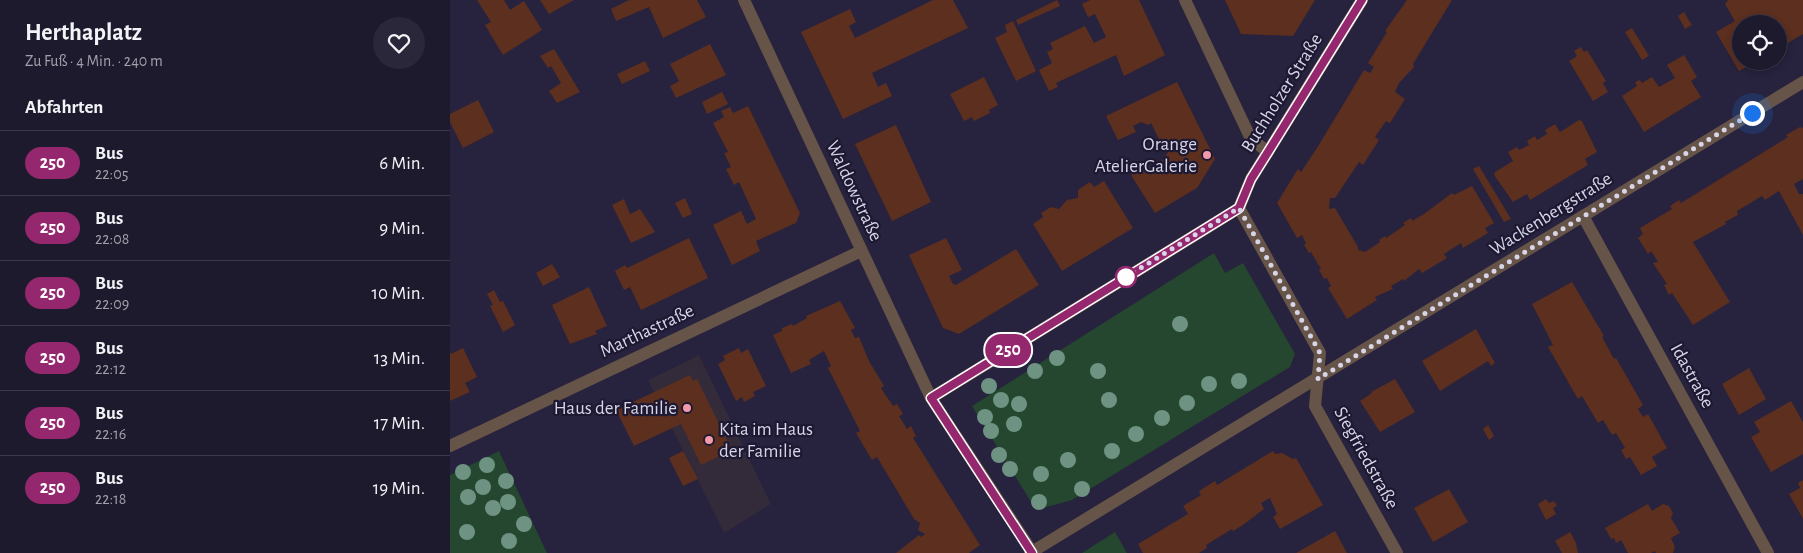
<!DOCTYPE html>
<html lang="de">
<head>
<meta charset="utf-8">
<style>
	body { margin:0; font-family:"Alegreya Sans",sans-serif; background:#2a273a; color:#f1f3f6; height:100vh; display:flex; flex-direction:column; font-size:19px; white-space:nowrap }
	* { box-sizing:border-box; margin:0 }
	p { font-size:16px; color:#a0a1aa }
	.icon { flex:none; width:28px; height:28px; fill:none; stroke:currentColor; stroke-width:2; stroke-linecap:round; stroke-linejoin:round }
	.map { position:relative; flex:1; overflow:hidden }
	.sheet { display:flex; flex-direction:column; background:#1d1a2e; width:450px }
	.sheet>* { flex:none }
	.badge { padding:0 10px; border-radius:16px; font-size:18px; line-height:32px }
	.buttons { position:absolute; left:1282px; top:15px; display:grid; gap:10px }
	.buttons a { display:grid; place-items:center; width:55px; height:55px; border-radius:50%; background:#1d1a2e; box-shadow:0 2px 8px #0003,0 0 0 1px #3b384a; font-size:25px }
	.you { position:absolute; width:25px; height:25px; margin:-12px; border:4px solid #fff; border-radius:50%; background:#1a73e8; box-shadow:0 0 0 8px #1a73e833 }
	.map>.badge { position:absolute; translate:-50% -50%; box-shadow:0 0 0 2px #fff }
	h2 { padding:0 25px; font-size:19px; line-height:45px }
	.round { display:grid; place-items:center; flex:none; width:52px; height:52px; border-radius:26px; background:#2a273a }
	.headline { display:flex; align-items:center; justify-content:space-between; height:85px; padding:0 25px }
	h1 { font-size:24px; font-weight:700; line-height:38px }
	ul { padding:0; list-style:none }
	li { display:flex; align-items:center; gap:15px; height:65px; padding:0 25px; border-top:1px solid #3b384a }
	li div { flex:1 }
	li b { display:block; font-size:19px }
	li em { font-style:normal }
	li .badge { min-width:55px; font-weight:700; text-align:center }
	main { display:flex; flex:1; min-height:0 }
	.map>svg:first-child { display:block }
	.education { fill:#332a3a }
	.green { fill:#25462f }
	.building { fill:#5c2f1f }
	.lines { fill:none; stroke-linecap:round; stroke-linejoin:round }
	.minor { stroke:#675448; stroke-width:12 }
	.tertiary { stroke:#675448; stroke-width:12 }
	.tree { fill:#6e9383 }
	.line-casing { stroke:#fff; stroke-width:11 }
	.line { stroke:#95276e; stroke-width:8 }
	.walk { stroke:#d7d5e7; stroke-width:5; stroke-dasharray:0 9 }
	.poi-dot { fill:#f39aaa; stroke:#1e1933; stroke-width:2 }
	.stop-dot { fill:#fff; stroke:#95276e; stroke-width:2.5 }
	.labels { text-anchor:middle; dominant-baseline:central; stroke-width:4.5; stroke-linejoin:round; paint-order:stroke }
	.street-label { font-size:19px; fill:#d7d5e7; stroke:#1e1933 }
	.poi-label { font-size:19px; fill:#d7d5e7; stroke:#1e1933; text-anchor:end }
</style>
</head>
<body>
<main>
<section class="sheet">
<div class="headline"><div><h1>Herthaplatz</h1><p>Zu Fuß · 4 Min. · 240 m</p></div><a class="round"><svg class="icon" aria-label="heart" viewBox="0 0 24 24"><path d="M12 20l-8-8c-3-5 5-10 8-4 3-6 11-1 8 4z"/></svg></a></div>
<h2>Abfahrten</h2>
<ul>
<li><span class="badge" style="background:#95276e;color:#fff">250</span><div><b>Bus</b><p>22:05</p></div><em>6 Min.</em></li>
<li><span class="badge" style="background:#95276e;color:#fff">250</span><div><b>Bus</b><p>22:08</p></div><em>9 Min.</em></li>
<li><span class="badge" style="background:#95276e;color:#fff">250</span><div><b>Bus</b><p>22:09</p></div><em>10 Min.</em></li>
<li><span class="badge" style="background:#95276e;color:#fff">250</span><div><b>Bus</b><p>22:12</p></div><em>13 Min.</em></li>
<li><span class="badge" style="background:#95276e;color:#fff">250</span><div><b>Bus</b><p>22:16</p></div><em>17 Min.</em></li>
<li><span class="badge" style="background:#95276e;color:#fff">250</span><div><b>Bus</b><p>22:18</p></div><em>19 Min.</em></li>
</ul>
</section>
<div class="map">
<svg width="1353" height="553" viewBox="0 0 1353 553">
	<rect width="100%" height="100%" fill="#27223d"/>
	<polygon class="education" points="249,355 321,504 274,533 198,380"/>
	<g class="green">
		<polygon points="764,253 775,273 793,263 845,354 840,367 622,500 586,510 522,406"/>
		<polygon points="49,451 97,553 0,553 0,475"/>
		<polygon points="665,532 677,553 632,553"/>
	</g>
	<g class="building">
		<polygon points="27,0 54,0 60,10 74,1 92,30 53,55 35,25 41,22"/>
		<polygon points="90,0 124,0 99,14"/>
		<polygon points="179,0 247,0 256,17 213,38 199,7 166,21 161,9"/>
		<polygon points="483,0 503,0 518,28 422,73 428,87 436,83 442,96 393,119 351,32 400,9 406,22 399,26 405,38"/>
		<polygon points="607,0 610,6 568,25 566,20"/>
		<polygon points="640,0 689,0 715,55 674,76 666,55 606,83 608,87 599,91 589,70 602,63 597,52 603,49 600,43 635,26 644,43 656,37 645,14 638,17 632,4"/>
		<polygon points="775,0 865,0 843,36 791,34"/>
		<polygon points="957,0 1002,0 963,64 964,67 949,83 945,92 955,99 940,123 936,121 925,137 929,140 913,165 909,162 885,198 880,198 879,209 885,208 908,247 908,250 915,252 930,242 929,240 935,236 936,238 955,225 953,223 961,218 962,221 974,214 1002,193 1004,195 1022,186 1044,223 1035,228 1038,233 1013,248 1011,243 994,254 997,258 972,273 969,269 954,281 953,279 941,286 943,289 925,297 927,300 897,319 878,288 881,286 877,278 874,279 869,270 871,269 861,252 859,253 854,245 856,243 852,235 847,238 827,203 848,169 851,172 867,148 914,70 920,73 924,67 918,63 937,32 935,31"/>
		<polygon points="1278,0 1353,0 1353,34 1329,48 1329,24 1291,24 1291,61 1306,61 1289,71 1266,32 1285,21 1275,4"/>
		<polygon points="1234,12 1242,25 1235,29 1228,16"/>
		<polygon points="563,21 586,71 566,81 545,38 557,32 555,25"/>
		<polygon points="1182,28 1199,56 1192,60 1175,32"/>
		<polygon points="260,44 276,75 226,98 220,86 229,81 220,64"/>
		<polygon points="1131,47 1134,52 1137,50 1156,81 1153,83 1158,92 1143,101 1119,61 1127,56 1124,51"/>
		<polygon points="104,49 130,92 107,103 99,91 111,83 101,66 98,68 90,56"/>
		<polygon points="1234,55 1247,77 1241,81 1251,97 1194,132 1172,96 1187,86 1185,82 1190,80 1192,83 1202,77 1209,87 1225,78 1217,65"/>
		<polygon points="195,61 200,71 172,84 167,74"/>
		<polygon points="534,77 548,105 539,110 540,113 524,121 522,117 514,121 500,94"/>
		<polygon points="727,82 765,159 747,188 705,213 681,175 692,168 694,171 713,160 718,152 713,142 711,143 701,123 698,125 691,122 683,126 686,132 668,140 656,116"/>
		<polygon points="272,92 278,104 257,114 252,102"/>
		<polygon points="28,100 44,132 13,148 0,122 0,114"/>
		<polygon points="298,106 350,213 346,223 306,241 310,251 282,265 263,225 291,211 297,224 306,219 289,182 284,185 276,169 281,167 274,153 278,152 263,123 274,117 271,111 280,107 283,113"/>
		<polygon points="1129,120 1132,121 1147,152 1135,159 1138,165 1080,200 1077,194 1063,202 1044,175 1045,172 1063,161 1058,152 1067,147 1069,150 1079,145 1077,141 1085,136 1087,140 1097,134 1095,130 1105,124 1110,132"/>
		<polygon points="446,125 481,202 442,221 405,144"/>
		<polygon points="1350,127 1353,128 1353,179 1344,184 1349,194 1353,194 1353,235 1329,191 1315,200 1312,196 1287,211 1288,215 1275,222 1276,224 1243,242 1280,302 1243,325 1222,293 1219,295 1214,285 1217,284 1203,263 1208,262 1201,251 1198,254 1188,238 1193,234 1190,228 1222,209 1220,206 1229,200 1231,203 1338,137 1336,135"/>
		<polygon points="1029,166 1061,219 1054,222 1023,169"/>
		<polygon points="654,181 683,228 612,271 583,224 593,217 591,213 601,207 609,209 617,200 628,198 628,190 640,182 644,187"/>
		<polygon points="235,198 242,214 233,218 225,203"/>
		<polygon points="174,199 180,214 190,209 205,232 181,243 162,205"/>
		<polygon points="239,238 258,278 191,310 180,287 174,290 165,271 175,265 177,268"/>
		<polygon points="496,238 512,270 499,276 503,284 506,285 566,249 589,285 509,334 493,328 459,255"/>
		<polygon points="102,264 110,277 93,286 86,273"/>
		<polygon points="1122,282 1154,336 1152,337 1164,359 1166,358 1193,405 1188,409 1193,417 1198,414 1217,448 1202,457 1207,466 1191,475 1180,457 1176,459 1171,450 1175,448 1166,433 1162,435 1153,420 1148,423 1132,396 1128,399 1098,347 1103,345 1082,304"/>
		<polygon points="139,287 157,326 145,331 147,334 120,344 102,305"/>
		<polygon points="44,290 50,302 53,301 65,325 53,332 40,306 43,305 37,294"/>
		<polygon points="390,301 405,328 401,330 405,338 409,337 419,361 434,386 431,388 443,406 447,404 453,414 449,416 457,429 461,426 466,436 463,438 465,441 530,545 519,553 446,553 469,535 471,537 475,534 468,530 470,523 464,519 427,457 422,460 406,433 410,431 378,368 381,366 374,351 359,360 361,364 341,373 323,335 332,331 332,328 342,324 343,326 357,318 356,316"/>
		<polygon points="1026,329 1045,363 1041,366 1038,361 990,391 972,361"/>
		<polygon points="13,348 27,377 15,383 20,392 0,401 0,351 1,354"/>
		<polygon points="289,348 291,353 298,349 316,386 303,392 305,396 294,402 292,397 286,401 268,364 275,360 273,356"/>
		<polygon points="1299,368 1316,399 1289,415 1272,384"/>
		<polygon points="240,375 243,381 247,379 282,450 251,465 231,424 184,446 166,410"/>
		<polygon points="945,379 965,412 930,432 910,401 922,393 921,392"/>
		<polygon points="1341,401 1353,422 1353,454 1321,472 1301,437 1310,432 1304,422"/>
		<polygon points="1038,425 1044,436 1039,440 1033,429"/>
		<polygon points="233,451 248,479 233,486 219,458"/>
		<polygon points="823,451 825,454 832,453 843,459 846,458 873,505 830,529 823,517 827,514 820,498 811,503 814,509 793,525 783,531 782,529 756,545 757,548 749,553 693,553 688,544 738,514 733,506 751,495 749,491 765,481 767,485"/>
		<polygon points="1353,480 1353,519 1339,494 1350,488 1348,483"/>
		<polygon points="999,489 1018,522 983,542 964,508"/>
		<polygon points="1096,499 1099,503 1104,501 1107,506 1103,508 1106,514 1096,520 1088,504"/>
		<polygon points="1198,504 1202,511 1213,504 1219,506 1223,513 1221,518 1230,533 1221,538 1225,547 1223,553 1206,553 1205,551 1201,553 1178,553 1171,540 1166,543 1164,538 1161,539 1155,528"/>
		<polygon points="885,531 897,553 846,553"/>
		<polygon points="1120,532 1126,543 1128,553 1112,553 1105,541"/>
	</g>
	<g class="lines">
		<g class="minor">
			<polyline points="294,0 481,398"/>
			<polyline points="735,0 801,139 818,152"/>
			<polyline points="789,208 870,353 865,406 947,553"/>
			<polyline points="1133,216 1318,553"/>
			<polyline points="0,446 411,251"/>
			<polyline points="580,553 1353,82"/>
		</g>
		<polyline class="tertiary" points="583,553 481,398 789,208 801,179 912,0"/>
	</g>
	<g class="tree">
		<circle cx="730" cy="324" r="8"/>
		<circle cx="607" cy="358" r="8"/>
		<circle cx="585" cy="371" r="8"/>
		<circle cx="648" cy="371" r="8"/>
		<circle cx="789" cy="381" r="8"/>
		<circle cx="759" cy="384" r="8"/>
		<circle cx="539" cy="386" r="8"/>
		<circle cx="551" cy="400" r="8"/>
		<circle cx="659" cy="400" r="8"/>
		<circle cx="737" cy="403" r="8"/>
		<circle cx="569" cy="404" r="8"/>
		<circle cx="535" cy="417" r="8"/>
		<circle cx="712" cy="418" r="8"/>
		<circle cx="564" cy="424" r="8"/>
		<circle cx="541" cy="431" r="8"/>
		<circle cx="686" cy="434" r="8"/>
		<circle cx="662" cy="451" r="8"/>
		<circle cx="549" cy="455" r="8"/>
		<circle cx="618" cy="460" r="8"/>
		<circle cx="37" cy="465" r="8"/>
		<circle cx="560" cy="469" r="8"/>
		<circle cx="13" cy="472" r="8"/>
		<circle cx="591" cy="474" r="8"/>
		<circle cx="56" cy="481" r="8"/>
		<circle cx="33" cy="487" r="8"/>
		<circle cx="632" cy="489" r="8"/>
		<circle cx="18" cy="497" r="8"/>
		<circle cx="58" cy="502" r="8"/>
		<circle cx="589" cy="502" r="8"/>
		<circle cx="43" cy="508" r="8"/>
		<circle cx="74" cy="524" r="8"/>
		<circle cx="17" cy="532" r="8"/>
		<circle cx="59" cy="541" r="8"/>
	</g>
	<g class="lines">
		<defs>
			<polyline id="line" points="582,553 481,398 789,208 801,179 818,152 912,0"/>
		</defs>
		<use href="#line" class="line-casing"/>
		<use href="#line" class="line"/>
		<polyline class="walk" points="676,277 789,208 870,353 868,379 1302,113"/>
	</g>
	<g class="poi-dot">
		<circle cx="757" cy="155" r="5"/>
		<circle cx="237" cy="408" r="5"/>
		<circle cx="259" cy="440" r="5"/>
	</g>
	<circle class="stop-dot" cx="676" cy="277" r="10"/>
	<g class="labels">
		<g class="street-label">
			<text transform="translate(832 93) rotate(-58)">Buchholzer Straße</text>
			<text transform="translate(404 191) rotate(65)">Waldowstraße</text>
			<text transform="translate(1101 214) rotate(-32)">Wackenbergstraße</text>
			<text transform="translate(197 331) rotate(-25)">Marthastraße</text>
			<text transform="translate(1242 376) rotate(61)">Idastraße</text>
			<text transform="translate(916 458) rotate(61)">Siegfriedstraße</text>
		</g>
		<g class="poi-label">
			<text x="747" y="144">Orange<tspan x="747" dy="22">AtelierGalerie</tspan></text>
			<text x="227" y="408">Haus der Familie</text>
			<text x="269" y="429" text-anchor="start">Kita im Haus<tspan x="269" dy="22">der Familie</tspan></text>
		</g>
	</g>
</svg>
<div class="buttons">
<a><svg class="icon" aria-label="locate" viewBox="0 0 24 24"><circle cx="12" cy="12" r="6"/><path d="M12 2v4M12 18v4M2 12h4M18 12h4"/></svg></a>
</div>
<div class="you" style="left:1302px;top:113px"></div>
<b class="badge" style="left:558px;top:350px;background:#95276e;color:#fff">250</b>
</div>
</main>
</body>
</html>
